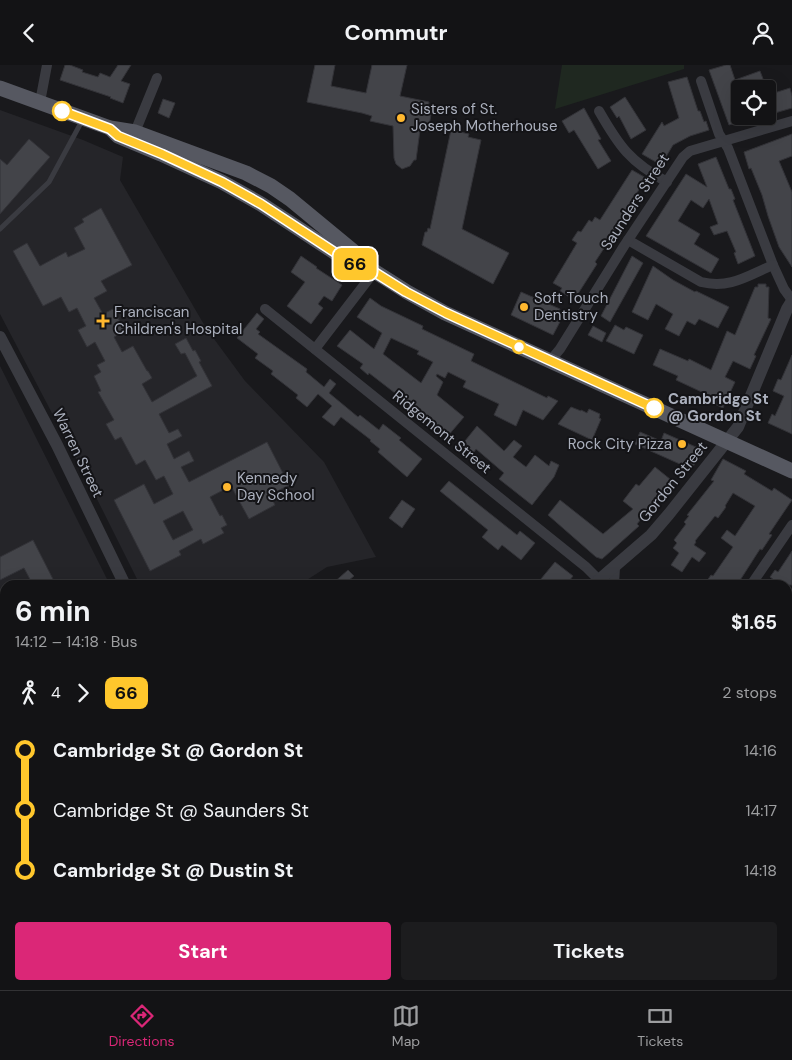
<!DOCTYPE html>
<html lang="en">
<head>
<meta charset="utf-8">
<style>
	body { margin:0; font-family:"DM Sans",sans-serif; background:#1c1c1e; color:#f1f3f6; height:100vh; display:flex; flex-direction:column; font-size:19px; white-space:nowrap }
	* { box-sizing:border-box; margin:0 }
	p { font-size:16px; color:#9d9ea0 }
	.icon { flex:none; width:28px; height:28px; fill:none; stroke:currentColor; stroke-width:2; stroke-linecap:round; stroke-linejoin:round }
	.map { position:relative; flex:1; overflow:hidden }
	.side { position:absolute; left:0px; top:515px; width:792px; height:410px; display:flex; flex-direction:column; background:#131315; border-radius:15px 15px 0 0; box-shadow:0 5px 20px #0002,0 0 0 1px #323234 }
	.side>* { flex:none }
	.badge { padding:0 10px; border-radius:8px; font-size:18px; line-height:32px }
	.tools { position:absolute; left:731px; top:15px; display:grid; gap:10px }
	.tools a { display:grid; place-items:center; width:45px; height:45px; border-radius:5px; background:#131315; box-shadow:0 5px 20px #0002,0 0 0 1px #323234; font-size:25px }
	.map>.badge { position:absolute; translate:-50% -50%; box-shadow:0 0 0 2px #fff }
	.legs { display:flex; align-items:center; gap:8px; height:55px; padding:0 15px; font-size:16px }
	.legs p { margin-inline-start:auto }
	.head { display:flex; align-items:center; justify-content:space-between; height:85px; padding:0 15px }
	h1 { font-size:28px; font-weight:700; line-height:38px }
	.primary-button { display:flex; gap:10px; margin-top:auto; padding:10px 15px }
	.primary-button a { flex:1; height:58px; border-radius:5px; background:#db2777; color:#fff; font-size:20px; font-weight:700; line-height:58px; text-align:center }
	.primary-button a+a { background:#1c1c1e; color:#f1f3f6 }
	ul { padding:0 15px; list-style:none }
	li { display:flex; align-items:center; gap:18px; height:60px; font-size:19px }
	li i { display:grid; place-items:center; width:8px; height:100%; margin:0 6px; background:currentColor }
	li i::after { content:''; width:12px; height:12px; margin:-6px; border:4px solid; border-radius:50%; background:#131315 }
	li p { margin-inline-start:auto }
	li:first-child i { background:linear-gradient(#0000 50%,currentColor 0) }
	li:last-child i { background:linear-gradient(currentColor 50%,#0000 0) }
	header { display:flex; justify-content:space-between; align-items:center; height:65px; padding:0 15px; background:#131315; font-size:22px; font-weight:700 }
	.dock { display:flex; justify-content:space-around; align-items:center; height:70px; border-top:1px solid #323234; background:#131315; font-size:14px; color:#9d9ea0 }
	.dock a { display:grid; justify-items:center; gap:2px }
	.dock .selected { color:#db2777 }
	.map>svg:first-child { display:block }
	.built { fill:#252529 }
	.green { fill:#1f2820 }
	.building { fill:#434449; stroke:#333338; fill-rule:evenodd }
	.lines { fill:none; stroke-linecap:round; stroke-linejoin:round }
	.service { stroke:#3a3b41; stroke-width:5 }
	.minor { stroke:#3a3b41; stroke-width:10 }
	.tertiary { stroke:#3a3b41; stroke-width:12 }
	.primary { stroke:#565861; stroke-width:15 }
	.tram { stroke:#4d4f57; stroke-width:1 }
	.line-1-casing { stroke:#fff; stroke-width:11 }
	.line-1 { stroke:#ffc72c; stroke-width:8 }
	.stop-1-dot { fill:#fff; stroke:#ffc72c; stroke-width:2.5 }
	.poi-dot { fill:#ffb82f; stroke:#141417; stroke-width:2 }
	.labels { text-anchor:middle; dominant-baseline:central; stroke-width:4; stroke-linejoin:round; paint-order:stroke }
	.poi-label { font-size:15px; fill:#abb0bd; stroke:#141417; text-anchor:start }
	.street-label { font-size:15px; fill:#abb0bd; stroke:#141417 }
	.stop-label { font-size:15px; font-weight:bold; fill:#abb0bd; stroke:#141417; text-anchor:start }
</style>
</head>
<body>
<header><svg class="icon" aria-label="back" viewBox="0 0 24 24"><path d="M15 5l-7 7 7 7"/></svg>Commutr<svg class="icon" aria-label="person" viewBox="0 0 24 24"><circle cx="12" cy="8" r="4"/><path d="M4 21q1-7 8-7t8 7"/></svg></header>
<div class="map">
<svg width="792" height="925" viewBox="0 0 792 925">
	<rect width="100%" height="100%" fill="#19191c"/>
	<g class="built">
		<polygon points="0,45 83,75 123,92 120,115 206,263 245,316 324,397 376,492 327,502 299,520 140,520 96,432 0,249"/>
		<polygon points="0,301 110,520 5,520 5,849 0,836"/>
	</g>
	<g class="green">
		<polygon points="562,0 684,0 684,4 555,44"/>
		<polygon points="792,770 792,874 788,872 788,771"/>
		<polygon points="788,901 792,906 792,925 678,925 678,920 788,920"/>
		<polygon points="481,920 645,920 643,924 639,925 481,925"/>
	</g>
	<g class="building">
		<polygon points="65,0 70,0 83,5 82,7 98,12 100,8 110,12 118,0 131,0 121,16 130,19 123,38 110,33 111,32 60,15"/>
		<polygon points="315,0 335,0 331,21 366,28 372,0 407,0 400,31 429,37 428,43 432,44 428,66 420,65 416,95 414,95 410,101 402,104 396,99 394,93 393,61 370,56 372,51 362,48 307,37"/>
		<polygon points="726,0 730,0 735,15 760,6 765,19 750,24 749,21 732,27 742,56 729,60 709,5"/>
		<polygon points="687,12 698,46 700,46 704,57 706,56 709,65 690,71 673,80 661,100 642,89 662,57 664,61 679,53 668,17"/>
		<polygon points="790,23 792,31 792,43 768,50 768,30"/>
		<polygon points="625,32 646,65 631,74 619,51 617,53 610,42"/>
		<polygon points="163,34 175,38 169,53 158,48"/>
		<polygon points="584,43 601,74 598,75 611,96 598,104 574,65 569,68 562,56"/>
		<polygon points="451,65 469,69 468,72 481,75 462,164 509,188 493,219 422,180 425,167 427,167 428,163 430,164"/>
		<polygon points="792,69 792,91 779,96 792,127 792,202 779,182 768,151 762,130 751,103 749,104 744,87"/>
		<polygon points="29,74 50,92 0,149 0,94 7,100"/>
		<polygon points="716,92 729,124 731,124 735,134 733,135 755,191 738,199 734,188 736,187 727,166 714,170 710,162 718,159 709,134 703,143 691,135 678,156 700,169 694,179 719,194 711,208 646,171 686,109 707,122 698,99"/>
		<polygon points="632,105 646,113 635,131 637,132 614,164 616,165 595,197 597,199 574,235 560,226 562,223 553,218 577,178 572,175 578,166 581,167 589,155 592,157 595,152 600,155"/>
		<path d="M101,143l31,57 -31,16 6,10 -13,7 9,16 10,-5 12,22 -11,6 8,15 11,-6 14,25h1l4,7 -10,6 10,18 45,-26 -12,-23 -4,1 -6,-10 11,-6 7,13 2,-1 6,11 -2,1 13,24 -53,28 10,19 9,-4 4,7 -15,8 7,15 15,-8 5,10 -13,6 8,15 78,-40 22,43 -19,10 5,10 -26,14 -18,-33 -21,11 10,19 2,-1 5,10 -6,3 3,5 -21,11 -2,-5 -22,12 2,4 -31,16 -36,-71 30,-16 10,20 19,-10 -9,-18 -8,4 -11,-20 -9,5 -15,-28 -6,3 -9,-16 8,-4 -16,-28 3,-1 -7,-15 7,-4 -4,-7 8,-4 -10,-19 -8,5 -9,-17 8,-4 -9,-18 -8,4 -8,-15 -18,9 -30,-55 14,-8 13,23 26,-14 2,5 17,-8 -11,-21 10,-6 -2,-3zM183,446l10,19 -20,10 -10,-19z"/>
		<polygon points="301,191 317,202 316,203 342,220 332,236 324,231 318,239 323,243 311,259 287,241 305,217 291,207"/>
		<polygon points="632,191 643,198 610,257 601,251"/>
		<polygon points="653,201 673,215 695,227 696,226 729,242 718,263 699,254 695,260 687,256 679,271 665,264 673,249 656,239 648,255 632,247"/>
		<polygon points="758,219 766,219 766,222 769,222 768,253 771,254 754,290 756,291 750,304 733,296 725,312 735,317 723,343 704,334 706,329 676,315 678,311 653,300 660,284 688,296 689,294 711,305 727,266 735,270 755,222 758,222"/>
		<polygon points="521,227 560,244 558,248 563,251 553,270 511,250"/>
		<path d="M370,233l11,8 42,20 -1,3 52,25 -3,7 76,37 1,-2 10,5 -15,19 -20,-10 -7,16 -22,-11 5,-11 -36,-17 3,-6 -18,-9 -3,6 -8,-4 -1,2 7,6 -6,13 27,22 -17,20 -14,-11 1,-2 -30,-24 -35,-27 -1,2 -8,-7 3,-4 -26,-18 13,-16 24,19 8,-16 -25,-16zM391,273l28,13 -2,3 16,8 -12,21 -38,-29z"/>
		<polygon points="257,248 264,254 256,264 260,267 258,269 307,304 306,307 324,322 330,314 336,319 329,328 358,352 360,350 379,365 383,359 401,373 399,375 422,394 407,412 378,387 380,384 370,376 371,375 341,352 334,361 322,352 332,341 318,329 307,342 296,333 298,330 271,309 273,306 255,293 258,289 237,273"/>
		<polygon points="615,260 624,265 626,262 643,270 634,289 606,276"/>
		<polygon points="593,261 606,268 602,277 588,270"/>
		<polygon points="792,290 792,369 768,358 772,349 775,351 784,331 773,326 778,314 781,315"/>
		<polygon points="571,342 581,346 581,345 587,348 589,344 600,349 599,353 601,354 592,375 558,359"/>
		<polygon points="477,361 504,386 514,375 522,381 513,392 526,402 535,390 549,401 551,396 559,400 554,412 532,440 499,414 504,408 476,384 472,390 461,381"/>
		<polygon points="640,367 661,376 664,368 705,386 691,404 635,379"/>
		<polygon points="723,394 746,406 744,409 772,426 774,423 792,435 769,469 772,470 762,485 760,484 737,520 704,520 711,510 713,511 733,482 721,473 727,465 735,471 755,441 733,428 725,441 726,442 718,453 715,451 695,476 696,477 694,480 706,488 699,497 692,492 682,507 671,500 679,488 673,483 677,478 674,475 686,459 684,457 689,451 687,450 714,416 711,415"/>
		<polygon points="655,402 676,419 666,431 662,428 637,459 639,461 602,494 596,492 548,450 560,435 603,469 633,444 623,436 636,419 639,421"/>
		<polygon points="449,416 517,470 520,466 535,478 521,495 502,480 498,485 482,472 488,465 440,426"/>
		<polygon points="402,435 415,444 402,463 389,453"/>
		<polygon points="33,475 56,520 33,520 24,503 0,515 0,492"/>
		<polygon points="792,486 792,520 781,520 770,512 775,505 778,507"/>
		<polygon points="555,497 573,511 566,520 536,520"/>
		<polygon points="348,505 354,511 343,520 331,520"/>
	</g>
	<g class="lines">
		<polyline class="service" points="0,164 49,117 83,54"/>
		<g class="minor">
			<polyline points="701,16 719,69 728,83 773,200 784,224 792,235"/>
			<polyline points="40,37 47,0"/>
			<path d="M599,46c20,35 31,51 68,71"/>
			<polyline points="135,67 157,13"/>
			<path d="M628,175l73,42c29,7 46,-6 72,-17"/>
			<polyline points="265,244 586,502 599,515"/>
			<polyline points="315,284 374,207"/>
			<polyline points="550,296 560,284 624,181 683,92 690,86 792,56"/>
			<polyline points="614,520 615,502"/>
			<polyline points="751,520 792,460"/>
			<polyline points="788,596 792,599"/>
			<polyline points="788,617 792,609"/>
			<polyline points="0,870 5,867"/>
			<polyline points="296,920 302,925"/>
			<polyline points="373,920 375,925"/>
			<polyline points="56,925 65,920"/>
		</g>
		<g class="tertiary">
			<polyline points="0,272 57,380 125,520"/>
			<polyline points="593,520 651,470 669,449 738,362 787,244 792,236"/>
			<polyline points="208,920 208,925"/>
		</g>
		<g class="primary">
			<polyline points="0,23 110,63 135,67 246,108 271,121 290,134 353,186 363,199"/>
			<polyline points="110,63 118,71 161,89 222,117 261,139 348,196 363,199 407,227 445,248 792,406"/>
			<polyline points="0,895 5,891"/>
			<polyline points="325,920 328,925"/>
			<polyline points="342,920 345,925"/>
			<polyline points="6,925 13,920"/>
			<polyline points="44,925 46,920"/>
		</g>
		<g class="tram">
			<polyline points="0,908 5,905"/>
			<polyline points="356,920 359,925"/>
		</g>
	</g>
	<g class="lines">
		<defs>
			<polyline id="line-1" points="62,46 110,64 118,71 162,89 222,117 261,139 348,196 363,200 406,227 446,248 654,343"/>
		</defs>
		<use href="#line-1" class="line-1-casing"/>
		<use href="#line-1" class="line-1"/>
	</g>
	<g class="stop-1-dot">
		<circle cx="62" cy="46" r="9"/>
		<circle cx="519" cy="282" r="6"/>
		<circle cx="654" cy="343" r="9"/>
	</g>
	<g class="poi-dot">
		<circle cx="401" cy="53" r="5"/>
		<circle cx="524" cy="242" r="5"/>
		<path d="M100.5 248.5h5v5h5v5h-5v5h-5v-5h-5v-5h5z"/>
		<circle cx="682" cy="379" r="5"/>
		<circle cx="227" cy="422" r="5"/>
	</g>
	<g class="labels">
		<g class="poi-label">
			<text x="411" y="44">Sisters of St.<tspan x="411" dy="17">Joseph Motherhouse</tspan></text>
			<text x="534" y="233">Soft Touch<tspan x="534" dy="17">Dentistry</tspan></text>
			<text x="114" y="247">Franciscan<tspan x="114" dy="17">Children's Hospital</tspan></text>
			<text x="672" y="379" text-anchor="end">Rock City Pizza</text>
			<text x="237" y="413">Kennedy<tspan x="237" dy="17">Day School</tspan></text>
		</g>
		<g class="street-label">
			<text transform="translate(635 137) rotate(-57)">Saunders Street</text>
			<text transform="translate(442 367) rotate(39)">Ridgemont Street</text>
			<text transform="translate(78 388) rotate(64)">Warren Street</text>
			<text transform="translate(673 417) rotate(-51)">Gordon Street</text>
		</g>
		<g class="stop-label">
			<text x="668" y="334">Cambridge St<tspan x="668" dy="17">@ Gordon St</tspan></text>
		</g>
	</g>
</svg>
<div class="tools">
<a><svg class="icon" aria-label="locate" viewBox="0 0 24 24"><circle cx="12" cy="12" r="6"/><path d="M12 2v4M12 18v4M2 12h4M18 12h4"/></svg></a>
</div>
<b class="badge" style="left:355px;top:199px;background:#ffc72c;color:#111">66</b>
<section class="side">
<div class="head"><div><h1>6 min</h1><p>14:12 – 14:18 · Bus</p></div><b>$1.65</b></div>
<div class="legs"><svg class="icon" aria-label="walk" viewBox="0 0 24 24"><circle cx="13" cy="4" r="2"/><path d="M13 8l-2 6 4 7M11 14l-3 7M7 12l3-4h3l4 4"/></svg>4<svg class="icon" aria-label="forward" viewBox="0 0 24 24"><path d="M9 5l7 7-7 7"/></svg><b class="badge" style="background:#ffc72c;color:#111">66</b><p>2 stops</p></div>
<ul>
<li><i style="color:#ffc72c"></i><b>Cambridge St @ Gordon St</b><p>14:16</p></li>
<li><i style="color:#ffc72c"></i><span>Cambridge St @ Saunders St</span><p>14:17</p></li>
<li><i style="color:#ffc72c"></i><b>Cambridge St @ Dustin St</b><p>14:18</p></li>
</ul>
<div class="primary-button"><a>Start</a><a>Tickets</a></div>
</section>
</div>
<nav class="dock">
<a class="selected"><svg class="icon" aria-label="directions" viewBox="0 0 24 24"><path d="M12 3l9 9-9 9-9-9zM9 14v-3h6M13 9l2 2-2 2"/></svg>Directions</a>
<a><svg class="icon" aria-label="map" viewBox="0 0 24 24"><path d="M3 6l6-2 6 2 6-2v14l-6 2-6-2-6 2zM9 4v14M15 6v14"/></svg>Map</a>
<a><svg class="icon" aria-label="tickets" viewBox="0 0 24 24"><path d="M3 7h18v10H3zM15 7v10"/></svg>Tickets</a>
</nav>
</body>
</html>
